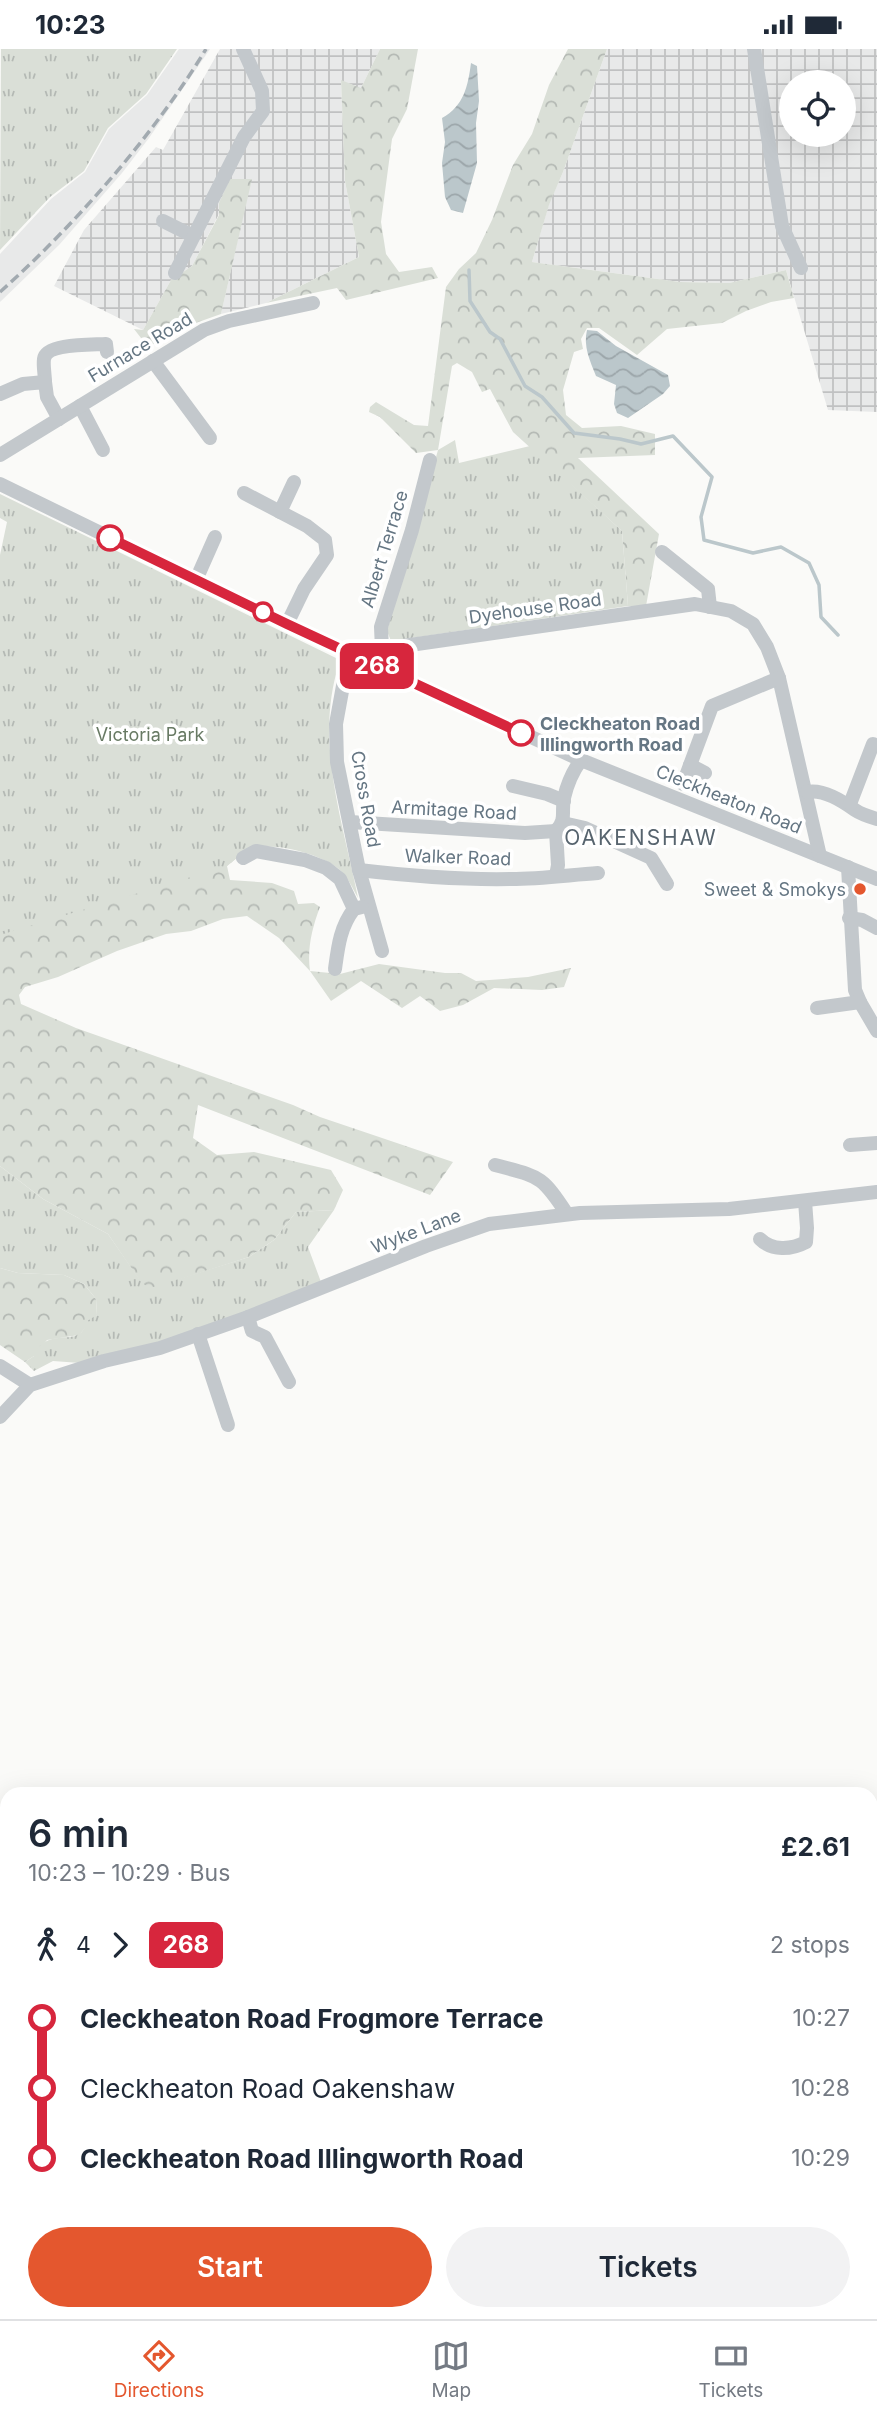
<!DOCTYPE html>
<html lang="en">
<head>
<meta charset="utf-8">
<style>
	body { margin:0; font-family:Inter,sans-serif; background:#f2f2f3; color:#1f2937; height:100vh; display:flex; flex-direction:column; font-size:26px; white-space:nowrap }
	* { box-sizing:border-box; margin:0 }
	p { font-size:23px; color:#747a83 }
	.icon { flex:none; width:38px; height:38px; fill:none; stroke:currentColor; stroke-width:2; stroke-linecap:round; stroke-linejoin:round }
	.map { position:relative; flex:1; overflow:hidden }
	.panel { position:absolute; left:0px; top:1738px; width:878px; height:534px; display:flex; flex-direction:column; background:#fff; border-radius:21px 21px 0 0; box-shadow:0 7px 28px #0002 }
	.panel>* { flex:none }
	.badge { padding:0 14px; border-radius:10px; font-size:24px; line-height:46px }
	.controls { position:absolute; left:779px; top:21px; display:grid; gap:14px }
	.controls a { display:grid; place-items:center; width:77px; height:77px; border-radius:50%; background:#fff; box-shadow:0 7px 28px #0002; font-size:35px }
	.map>.badge { position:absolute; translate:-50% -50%; box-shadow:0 0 0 4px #fff }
	.legs { display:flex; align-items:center; gap:10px; height:77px; padding:0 28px; font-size:23px }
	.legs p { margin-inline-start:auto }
	.summary { display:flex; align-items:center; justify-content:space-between; height:119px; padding:0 28px }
	h1 { font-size:38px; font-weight:600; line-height:52px }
	.primary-button { display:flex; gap:14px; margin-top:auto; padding:14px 28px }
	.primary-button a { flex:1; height:80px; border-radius:42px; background:#e4572e; color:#fff; font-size:28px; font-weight:600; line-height:80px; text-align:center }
	.primary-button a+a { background:#f2f2f3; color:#1f2937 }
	ul { padding:0 28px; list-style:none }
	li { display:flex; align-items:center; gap:24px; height:70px; font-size:26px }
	li i { display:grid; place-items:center; width:10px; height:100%; margin:0 9px; background:currentColor }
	li i::after { content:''; width:18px; height:18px; margin:-9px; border:5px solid; border-radius:50%; background:#fff }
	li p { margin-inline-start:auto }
	li:first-child i { background:linear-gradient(#0000 50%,currentColor 0) }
	li:last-child i { background:linear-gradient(currentColor 50%,#0000 0) }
	.status { display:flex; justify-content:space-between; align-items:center; height:49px; padding:0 35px; background:#fff; direction:ltr }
	.status svg { height:19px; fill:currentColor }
	.menu { display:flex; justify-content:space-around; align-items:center; height:98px; border-top:2px solid #e0e1e3; background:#fff; font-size:19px; color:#747a83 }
	.menu a { display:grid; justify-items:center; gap:4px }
	.menu .on { color:#e4572e }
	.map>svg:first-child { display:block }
	.built { fill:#e8e9e9 }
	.industrial { fill:url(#industrial-grid); fill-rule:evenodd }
	.forest { fill:url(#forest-crowns) }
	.park { fill:url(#park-tufts) }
	.water { fill:url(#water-waves) }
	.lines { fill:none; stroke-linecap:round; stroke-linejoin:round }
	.stream { stroke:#bbc7cb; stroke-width:3.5 }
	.minor { stroke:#c3c8cc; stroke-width:14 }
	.rail { stroke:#a2aab0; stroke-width:3.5; stroke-dasharray:10 5; stroke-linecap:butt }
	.line-1-casing { stroke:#fff; stroke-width:16 }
	.line-1 { stroke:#d7263d; stroke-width:10 }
	.stop-1-dot { fill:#fff; stroke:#d7263d; stroke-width:3.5 }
	.poi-dot { fill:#e4572e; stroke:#fff; stroke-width:2.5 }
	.labels { text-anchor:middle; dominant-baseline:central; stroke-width:7; stroke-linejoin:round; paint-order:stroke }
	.street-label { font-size:18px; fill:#657683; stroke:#fff }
	.stop-label { font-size:18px; font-weight:bold; fill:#657683; stroke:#fff; text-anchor:start }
	.park-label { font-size:18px; fill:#687a64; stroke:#fff }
	.poi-label { font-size:18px; fill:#657683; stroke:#fff; text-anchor:end }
	.quarter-label { font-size:21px; letter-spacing:2px; fill:#57646e; stroke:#fff }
</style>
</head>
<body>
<div class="status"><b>10:23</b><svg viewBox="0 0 49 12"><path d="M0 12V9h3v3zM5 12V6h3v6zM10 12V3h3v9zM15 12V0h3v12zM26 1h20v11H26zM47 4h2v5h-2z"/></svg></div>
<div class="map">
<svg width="877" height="2270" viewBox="0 0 877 2270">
	<defs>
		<pattern id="industrial-grid" width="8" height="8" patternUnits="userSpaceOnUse" patternTransform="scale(1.75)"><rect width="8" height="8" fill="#e8e9e9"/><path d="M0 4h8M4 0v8" fill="none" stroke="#c0c1c2"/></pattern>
		<pattern id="forest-crowns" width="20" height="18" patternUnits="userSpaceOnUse" patternTransform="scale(1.75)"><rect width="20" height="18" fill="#dadfd7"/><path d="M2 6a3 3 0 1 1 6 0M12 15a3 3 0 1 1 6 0" fill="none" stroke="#b4b9b4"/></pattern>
		<pattern id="park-tufts" width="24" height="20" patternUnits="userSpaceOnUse" patternTransform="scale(1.75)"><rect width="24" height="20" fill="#dadfd7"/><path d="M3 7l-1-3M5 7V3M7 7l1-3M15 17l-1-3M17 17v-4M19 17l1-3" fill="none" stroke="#b4b9b4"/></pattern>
		<pattern id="water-waves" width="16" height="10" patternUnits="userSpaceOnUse" patternTransform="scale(1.75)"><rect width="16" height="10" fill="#bbc7cb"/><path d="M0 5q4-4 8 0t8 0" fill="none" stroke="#9ca6aa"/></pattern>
	</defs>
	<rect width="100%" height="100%" fill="#fafaf8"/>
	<polygon class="built" points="179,0 210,0 149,89 122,124 59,196 0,253 0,205 51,150 85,123 109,80 147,46"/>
	<g class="industrial">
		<polygon points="220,0 380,0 361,39 341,32 345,132 359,208 266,254 221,265 251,131 219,154 219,165 192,217 171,231 143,281 54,237 84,181 156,98 163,101"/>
		<path d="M607,0h270v363l-49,-2 -42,-140 -57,13 -49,-1 -148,-20 17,-58 14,-32zM791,33h53v53h-53z"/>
		<polygon points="0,1972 7,1981 7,2139 0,2141"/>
	</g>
	<g class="forest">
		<polygon points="380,0 418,0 407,60 392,90 381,173 386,205 399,223 432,218 438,229 346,251 337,239 266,254 359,208 345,132 341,31 361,39"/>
		<polygon points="568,0 607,0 563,123 549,156 532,213 680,233 729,234 786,221 794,249 771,253 746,262 722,274 667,280 637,306 599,279 587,279 581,290 583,300 574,303 563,341 566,366 582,379 621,377 655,385 655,406 578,409 659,485 646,557 628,557 622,482 513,383 490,340 482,343 472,323 457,314 452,317 438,401 416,404 380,368 369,363 370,358 376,353 414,376 428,377 446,238 459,220 476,204 492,171 513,116 532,85 549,36"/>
		<polygon points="230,130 252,130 221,265 190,276 148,298 134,280 143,281 171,231 192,217 219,166 219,154"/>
		<path d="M256,798l-13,6 -16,13 3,14 42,3 22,8 4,13 16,-1 6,4c-8,21 -13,42 -10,64l30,3 39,-10 66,9h16l15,8 52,-4 43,-9 -7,19 -22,3 -48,-2 -31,17 -23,6 -20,-15 -18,12 -41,-27 -30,20 -21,-30 -31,-33 -32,-22 -24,3 -32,12 -25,3 -49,17 -59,26 -33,10 -6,8 2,9 55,24 217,77 27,12 133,45 -23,33 -232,-90 -5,33 24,17 37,-3 77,18 12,20 -9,20 -38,2 -22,28 -25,17 -99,32 -8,-5 -34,-50 -65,-35 -43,-33v-272z"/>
		<polygon points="0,1219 18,1224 64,1226 84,1235 96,1250 97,1266 79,1286 47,1291 34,1307 25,1313 0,1296"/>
	</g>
	<g class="park">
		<polygon points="1,0 177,0 146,45 108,79 84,122 50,148 0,201"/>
		<polygon points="455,391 459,414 530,397 622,482 628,557 391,592 387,582 438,401"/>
		<path d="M0,445l336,164 3,6c-25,77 4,158 19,234 -5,-9 -10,-20 -17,-27 -16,-16 -65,-29 -87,-23 -11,3 -18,11 -27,18l-227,69v-380l7,-33 -7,-4z"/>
		<path d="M0,1117l43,33 65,35 34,49 8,5 99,-31 25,-17 22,-28 38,-2 -26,37 13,35 -43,19 -132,46 -66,16 -27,-2 -19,10 -9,-9 9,-6v-6c5,-3 9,-8 15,-10 18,-6 32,3 38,-19l10,-6 -1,-16 -12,-15 -20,-9 -46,-2 -18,-5z"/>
	</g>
	<g class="water">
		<path d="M471,14l6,3 2,35 -3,22 1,40 -14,50 -12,-3 -6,-13 -3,-34 3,-21 -3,-24c22,-12 26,-32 29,-55z"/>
		<path d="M587,281l10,1 19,15 52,29 2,11 -7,8 -35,24 -11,-5 -3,-9 2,-19 -20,-9c-6,-15 -13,-30 -9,-46z"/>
	</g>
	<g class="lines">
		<polyline class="stream" points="469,221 470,252 490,283 500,290 525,337 542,348 574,384 620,390 641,395 673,387 712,428 701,468 704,491 753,504 781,498 809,514 819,536 821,568 838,586"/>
		<g class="minor">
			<polyline points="754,0 782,177 801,219"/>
			<polyline points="163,172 193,187"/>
			<polyline points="175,224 244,88 263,62 262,42 243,0"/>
			<polyline points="153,312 210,389"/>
			<path d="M45,333c0,-7 -2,-16 -1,-23 2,-16 49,-14 62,-15l1,8"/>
			<polyline points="0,345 23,335 45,333 47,348 59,370"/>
			<polyline points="80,357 103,401"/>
			<polyline points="0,406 204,281 229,272 313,254"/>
			<polyline points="0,435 287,575 581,711 877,830"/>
			<polyline points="244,444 307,477 325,491 327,506 304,540 287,575"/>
			<polyline points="280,463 294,433"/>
			<polyline points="662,503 708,540 710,558"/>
			<polyline points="196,531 215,488"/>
			<polyline points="382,600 381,578 412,481 430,411"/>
			<polyline points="349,604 336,675 337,713 359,821 382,902"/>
			<polyline points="374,616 382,600 695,555 731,562 753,575 767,598 779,629 820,807"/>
			<polyline points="690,716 705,724"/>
			<polyline points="683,735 712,657 779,629"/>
			<polyline points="513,737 547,745 564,752"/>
			<path d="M807,743c17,-3 35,9 48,18 6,4 15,7 22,9"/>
			<polyline points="850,755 873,695"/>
			<polyline points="350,773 525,784 556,782"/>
			<polyline points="563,774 585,779 651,809 667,835"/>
			<polyline points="243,809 256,802 305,811 326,819 340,830 354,860"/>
			<polyline points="848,818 855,941 860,953 877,982"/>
			<path d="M359,821c51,6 101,10 152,9 29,0 58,-4 87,-6"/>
			<path d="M556,827l2,-11 -2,-34c11,-12 5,-18 8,-33 3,-13 9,-27 17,-38"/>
			<polyline points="849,869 862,871 877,879"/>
			<path d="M335,920c3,-22 5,-42 19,-60l8,-2"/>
			<polyline points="817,959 860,953"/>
			<polyline points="850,1096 877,1094"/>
			<path d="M495,1116c44,12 46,9 72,49"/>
			<path d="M760,1190c12,12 31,11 46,3l1,-14 -2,-27"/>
			<polyline points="248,1268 252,1282 265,1288 289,1333"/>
			<polyline points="198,1285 228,1376"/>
			<polyline points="0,1317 30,1336"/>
			<polyline points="0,1368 30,1336 104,1312 160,1299 248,1268 426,1197 489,1175 580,1164 729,1160 877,1143"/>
		</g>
		<path class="rail" d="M0,243c75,-67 154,-157 206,-243"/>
	</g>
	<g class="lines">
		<defs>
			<polyline id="line-1" points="110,489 287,575 521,684"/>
		</defs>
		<use href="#line-1" class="line-1-casing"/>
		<use href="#line-1" class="line-1"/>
	</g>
	<g class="stop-1-dot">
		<circle cx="110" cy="489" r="12"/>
		<circle cx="263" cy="563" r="9"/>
		<circle cx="521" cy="684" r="12"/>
	</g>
	<circle class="poi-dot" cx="860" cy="840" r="7"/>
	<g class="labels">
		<g class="street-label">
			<text transform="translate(140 298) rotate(-31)">Furnace Road</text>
			<text transform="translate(384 500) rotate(-73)">Albert Terrace</text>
			<text transform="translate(535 559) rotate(-8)">Dyehouse Road</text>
			<text transform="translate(366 750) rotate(80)">Cross Road</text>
			<text transform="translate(729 750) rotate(22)">Cleckheaton Road</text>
			<text transform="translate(454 761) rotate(3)">Armitage Road</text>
			<text transform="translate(458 808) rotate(2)">Walker Road</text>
			<text transform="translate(416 1182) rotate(-21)">Wyke Lane</text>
		</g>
		<g class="stop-label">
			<text x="540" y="674">Cleckheaton Road<tspan x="540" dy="21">Illingworth Road</tspan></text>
		</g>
		<g class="park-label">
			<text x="150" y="685">Victoria Park</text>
		</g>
		<g class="poi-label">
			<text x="846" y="840">Sweet &amp; Smokys</text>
		</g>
		<g class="quarter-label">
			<text x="641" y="788">OAKENSHAW</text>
		</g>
	</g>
</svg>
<div class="controls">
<a><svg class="icon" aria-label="locate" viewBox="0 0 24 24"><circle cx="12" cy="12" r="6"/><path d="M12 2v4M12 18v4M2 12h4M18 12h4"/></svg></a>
</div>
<b class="badge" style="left:377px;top:617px;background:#d7263d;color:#fff">268</b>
<section class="panel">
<div class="summary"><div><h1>6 min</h1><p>10:23 – 10:29 · Bus</p></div><b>£2.61</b></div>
<div class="legs"><svg class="icon" aria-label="walk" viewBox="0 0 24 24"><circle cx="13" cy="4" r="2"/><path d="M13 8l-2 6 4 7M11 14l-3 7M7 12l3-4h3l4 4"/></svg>4<svg class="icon" aria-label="forward" viewBox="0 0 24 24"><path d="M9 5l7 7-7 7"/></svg><b class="badge" style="background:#d7263d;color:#fff">268</b><p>2 stops</p></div>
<ul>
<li><i style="color:#d7263d"></i><b>Cleckheaton Road Frogmore Terrace</b><p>10:27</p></li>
<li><i style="color:#d7263d"></i><span>Cleckheaton Road Oakenshaw</span><p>10:28</p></li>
<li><i style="color:#d7263d"></i><b>Cleckheaton Road Illingworth Road</b><p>10:29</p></li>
</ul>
<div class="primary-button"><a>Start</a><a>Tickets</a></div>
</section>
</div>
<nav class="menu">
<a class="on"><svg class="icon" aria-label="directions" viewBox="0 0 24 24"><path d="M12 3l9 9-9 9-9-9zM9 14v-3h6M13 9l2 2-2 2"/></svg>Directions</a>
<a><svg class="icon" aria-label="map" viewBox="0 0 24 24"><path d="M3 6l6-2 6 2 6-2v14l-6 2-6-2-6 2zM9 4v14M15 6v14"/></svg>Map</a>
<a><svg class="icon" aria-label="tickets" viewBox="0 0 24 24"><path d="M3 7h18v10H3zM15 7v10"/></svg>Tickets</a>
</nav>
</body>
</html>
